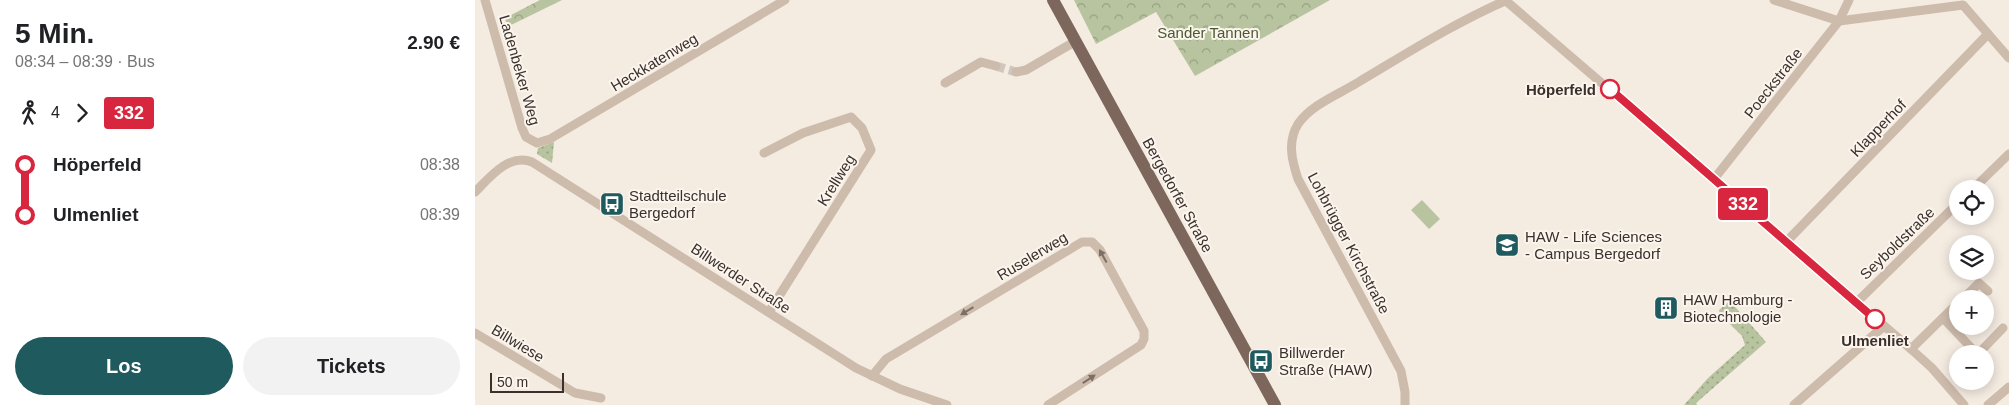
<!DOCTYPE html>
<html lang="de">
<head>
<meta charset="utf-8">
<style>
	body { margin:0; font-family:Helvetica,sans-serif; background:#f2f2f2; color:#202124; height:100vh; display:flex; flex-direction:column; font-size:19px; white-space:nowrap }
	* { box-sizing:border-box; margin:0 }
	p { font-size:16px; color:#757577 }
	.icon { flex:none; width:28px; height:28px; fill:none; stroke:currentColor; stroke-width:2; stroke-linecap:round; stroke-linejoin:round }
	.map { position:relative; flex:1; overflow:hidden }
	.sheet { display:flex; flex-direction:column; background:#fff; width:475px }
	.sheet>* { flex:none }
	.badge { padding:0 10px; border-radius:4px; font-size:18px; line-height:32px }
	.controls { position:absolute; left:1474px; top:180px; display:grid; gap:10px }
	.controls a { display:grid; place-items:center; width:45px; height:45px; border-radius:50%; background:#fff; box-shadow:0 2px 12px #0003; font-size:25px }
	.scale { position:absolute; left:15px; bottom:12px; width:74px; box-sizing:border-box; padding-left:5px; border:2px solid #3b302b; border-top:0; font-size:14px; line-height:18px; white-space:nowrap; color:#3b302b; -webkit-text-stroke:4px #fbf5ee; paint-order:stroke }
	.map>.badge { position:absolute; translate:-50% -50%; box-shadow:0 0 0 2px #fff }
	.legs { display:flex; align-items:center; gap:8px; height:55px; padding:0 15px; font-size:16px }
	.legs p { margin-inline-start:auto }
	.head { display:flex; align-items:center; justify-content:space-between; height:85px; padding:0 15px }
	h1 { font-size:28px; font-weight:600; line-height:38px }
	.button { display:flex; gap:10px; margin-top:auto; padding:10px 15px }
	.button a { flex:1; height:58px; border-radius:30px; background:#1f5a5e; color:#fff; font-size:20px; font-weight:600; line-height:58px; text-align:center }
	.button a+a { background:#f2f2f2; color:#202124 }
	ul { padding:0 15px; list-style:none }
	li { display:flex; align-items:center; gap:18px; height:50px; font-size:19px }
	li i { display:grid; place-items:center; width:8px; height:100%; margin:0 6px; background:currentColor }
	li i::after { content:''; width:12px; height:12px; margin:-6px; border:4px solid; border-radius:50%; background:#fff }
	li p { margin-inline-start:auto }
	li:first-child i { background:linear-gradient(#0000 50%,currentColor 0) }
	li:last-child i { background:linear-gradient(currentColor 50%,#0000 0) }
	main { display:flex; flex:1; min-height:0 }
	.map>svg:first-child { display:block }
	.grass { fill:url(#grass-dots) }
	.forest { fill:url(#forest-crowns) }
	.garden { fill:#b8c4a0 }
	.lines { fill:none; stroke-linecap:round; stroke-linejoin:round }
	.minor-tunnel { stroke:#cfc6bd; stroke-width:9; stroke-dasharray:9 4.5; stroke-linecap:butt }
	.minor { stroke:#cdbbac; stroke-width:9 }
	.primary { stroke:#7d675c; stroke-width:12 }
	.oneway { fill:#7d6f65 }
	.line-1-casing { stroke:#fff; stroke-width:11 }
	.line-1 { stroke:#d7263d; stroke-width:8 }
	.stop-1-dot { fill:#fff; stroke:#d7263d; stroke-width:2.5 }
	.labels { text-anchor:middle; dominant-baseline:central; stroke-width:4; stroke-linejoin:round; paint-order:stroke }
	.park-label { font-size:15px; fill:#4a5a2e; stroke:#fbf5ee }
	.street-label { font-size:15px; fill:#3b302b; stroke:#fbf5ee }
	.stop-label { font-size:15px; font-weight:bold; fill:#3b302b; stroke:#fbf5ee; text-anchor:end }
	.poi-label { font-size:15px; fill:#3b302b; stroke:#fbf5ee; text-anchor:start }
</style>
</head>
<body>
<main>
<section class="sheet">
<div class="head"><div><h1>5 Min.</h1><p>08:34 – 08:39 · Bus</p></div><b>2.90 €</b></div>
<div class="legs"><svg class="icon" aria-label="walk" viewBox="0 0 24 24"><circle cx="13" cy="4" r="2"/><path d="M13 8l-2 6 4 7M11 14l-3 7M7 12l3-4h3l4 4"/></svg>4<svg class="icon" aria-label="forward" viewBox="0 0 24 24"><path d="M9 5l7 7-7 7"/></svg><b class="badge" style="background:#d7263d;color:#fff">332</b></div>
<ul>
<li><i style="color:#d7263d"></i><b>Höperfeld</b><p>08:38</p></li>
<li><i style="color:#d7263d"></i><b>Ulmenliet</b><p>08:39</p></li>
</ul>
<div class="button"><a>Los</a><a>Tickets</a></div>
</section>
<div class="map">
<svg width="1534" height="405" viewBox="0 0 1534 405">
	<defs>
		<pattern id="grass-dots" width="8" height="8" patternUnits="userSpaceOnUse" patternTransform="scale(1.25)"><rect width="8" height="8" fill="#b8c4a0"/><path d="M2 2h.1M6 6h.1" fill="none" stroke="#97a083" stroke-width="1.8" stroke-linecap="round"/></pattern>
		<pattern id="forest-crowns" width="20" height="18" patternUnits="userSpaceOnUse" patternTransform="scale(1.25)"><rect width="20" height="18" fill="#b8c4a0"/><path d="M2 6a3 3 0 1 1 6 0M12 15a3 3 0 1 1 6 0" fill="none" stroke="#97a083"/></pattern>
	</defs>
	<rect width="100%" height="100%" fill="#f4ebe1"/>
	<g class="grass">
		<polygon points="79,142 77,163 62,154 63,148"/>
		<polygon points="1255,301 1291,342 1221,403 1222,405 1209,405 1233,378 1270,345 1267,336 1245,314 1244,310"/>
	</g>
	<g class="forest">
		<polygon points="65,0 87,0 32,27 30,18"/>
		<polygon points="599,0 855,0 720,76 681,12 621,44"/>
	</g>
	<polygon class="garden" points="947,200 965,219 954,229 936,210"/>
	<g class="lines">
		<polyline class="minor-tunnel" points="521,66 541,72"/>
		<g class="minor">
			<polyline points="10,0 47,128 51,137 62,143 75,139 310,0"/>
			<polyline points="1030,0 1436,349 1457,368 1489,405"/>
			<polyline points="1299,0 1364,21 1488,5 1534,58"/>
			<polyline points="541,72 551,70 601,41"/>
			<polyline points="470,83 506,62 521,66"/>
			<polyline points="289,153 328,133 376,117 387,128 396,150 294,312"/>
			<polyline points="1239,179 1364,21 1374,0"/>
			<polyline points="1498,189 1534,154"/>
			<path d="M0,192c15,-15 34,-39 57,-30l324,206 44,21 47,16"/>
			<polyline points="1312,241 1513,34"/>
			<polyline points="1488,299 1504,283 1513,291"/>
			<polyline points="1382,302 1482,204"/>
			<polyline points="1468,318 1502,354"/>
			<polyline points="0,333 100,393 126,398"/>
			<polyline points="1436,349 1482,304"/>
			<polyline points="1503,354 1528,328"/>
			<polyline points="397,376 411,359 607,242 617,242 625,250 669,331 669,339 666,345 573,405"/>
			<path d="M930,405v-13l-4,-21 -103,-192c-6,-18 -11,-37 0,-55 13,-19 39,-29 59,-41 49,-29 97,-60 150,-83"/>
			<polyline points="1319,405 1409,326"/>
			<polyline points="1513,405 1534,387"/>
		</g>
		<polyline class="primary" points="578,0 800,405"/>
	</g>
	<defs><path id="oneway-solid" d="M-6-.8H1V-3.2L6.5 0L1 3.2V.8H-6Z" transform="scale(1.25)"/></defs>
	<g class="oneway">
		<use href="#oneway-solid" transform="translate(628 256) rotate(-119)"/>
		<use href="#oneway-solid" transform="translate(492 311) rotate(149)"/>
		<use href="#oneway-solid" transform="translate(614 379) rotate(-33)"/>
	</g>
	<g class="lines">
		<defs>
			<polyline id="line-1" points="1135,89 1400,319"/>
		</defs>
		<use href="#line-1" class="line-1-casing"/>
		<use href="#line-1" class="line-1"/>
	</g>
	<defs>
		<symbol id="bus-square" viewBox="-11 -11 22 22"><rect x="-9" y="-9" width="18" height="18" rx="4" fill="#1f5a5e" stroke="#fbf5ee"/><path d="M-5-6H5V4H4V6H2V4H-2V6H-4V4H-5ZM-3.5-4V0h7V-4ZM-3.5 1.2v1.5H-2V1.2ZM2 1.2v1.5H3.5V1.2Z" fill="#fff"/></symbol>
		<symbol id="university-square" viewBox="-11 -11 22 22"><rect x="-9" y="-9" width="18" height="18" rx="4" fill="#1f5a5e" stroke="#fbf5ee"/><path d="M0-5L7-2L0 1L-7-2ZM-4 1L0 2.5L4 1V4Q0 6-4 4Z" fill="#fff"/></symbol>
		<symbol id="building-square" viewBox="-11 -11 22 22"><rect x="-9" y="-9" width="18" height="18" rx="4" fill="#1f5a5e" stroke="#fbf5ee"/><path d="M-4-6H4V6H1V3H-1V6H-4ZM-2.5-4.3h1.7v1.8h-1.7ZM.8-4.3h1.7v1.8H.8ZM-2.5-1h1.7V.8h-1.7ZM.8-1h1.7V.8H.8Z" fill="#fff"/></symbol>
	</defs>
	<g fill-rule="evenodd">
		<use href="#bus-square" x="123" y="190" width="28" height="28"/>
		<use href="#university-square" x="1018" y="231" width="28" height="28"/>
		<use href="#building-square" x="1177" y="294" width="28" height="28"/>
		<use href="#bus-square" x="772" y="347" width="28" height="28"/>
	</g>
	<g class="stop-1-dot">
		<circle cx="1135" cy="89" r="9"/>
		<circle cx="1400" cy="319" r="9"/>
	</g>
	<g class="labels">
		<g class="park-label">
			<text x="733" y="32">Sander Tannen</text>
		</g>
		<g class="street-label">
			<text transform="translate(179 62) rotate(-31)">Heckkatenweg</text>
			<text transform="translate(45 70) rotate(74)">Ladenbeker Weg</text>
			<text transform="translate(1298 83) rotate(-52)">Poeckstraße</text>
			<text transform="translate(1403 128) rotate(-46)">Klapperhof</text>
			<text transform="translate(361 180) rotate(-58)">Krellweg</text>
			<text transform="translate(703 195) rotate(61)">Bergedorfer Straße</text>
			<text transform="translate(874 243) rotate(62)">Lohbrügger Kirchstraße</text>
			<text transform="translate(1422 243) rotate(-44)">Seyboldstraße</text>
			<text transform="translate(557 256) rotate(-31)">Ruselerweg</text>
			<text transform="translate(266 278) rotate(33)">Billwerder Straße</text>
			<text transform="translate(43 343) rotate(31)">Billwiese</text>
		</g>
		<g class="stop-label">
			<text x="1121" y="89">Höperfeld</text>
			<text x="1400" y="340" text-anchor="middle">Ulmenliet</text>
		</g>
		<g class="poi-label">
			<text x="154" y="195">Stadtteilschule<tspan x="154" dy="17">Bergedorf</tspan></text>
			<text x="1050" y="236">HAW - Life Sciences<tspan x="1050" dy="17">- Campus Bergedorf</tspan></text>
			<text x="1208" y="299">HAW Hamburg -<tspan x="1208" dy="17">Biotechnologie</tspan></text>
			<text x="804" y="352">Billwerder<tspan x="804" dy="17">Straße (HAW)</tspan></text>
		</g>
	</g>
</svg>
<div class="controls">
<a><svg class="icon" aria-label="locate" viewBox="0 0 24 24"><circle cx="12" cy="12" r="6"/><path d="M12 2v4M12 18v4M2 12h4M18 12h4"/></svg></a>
<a><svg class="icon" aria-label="layers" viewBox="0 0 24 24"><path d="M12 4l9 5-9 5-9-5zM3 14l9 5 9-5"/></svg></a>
<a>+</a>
<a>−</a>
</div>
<div class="scale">50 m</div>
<b class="badge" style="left:1268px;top:204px;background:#d7263d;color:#fff">332</b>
</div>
</main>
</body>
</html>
